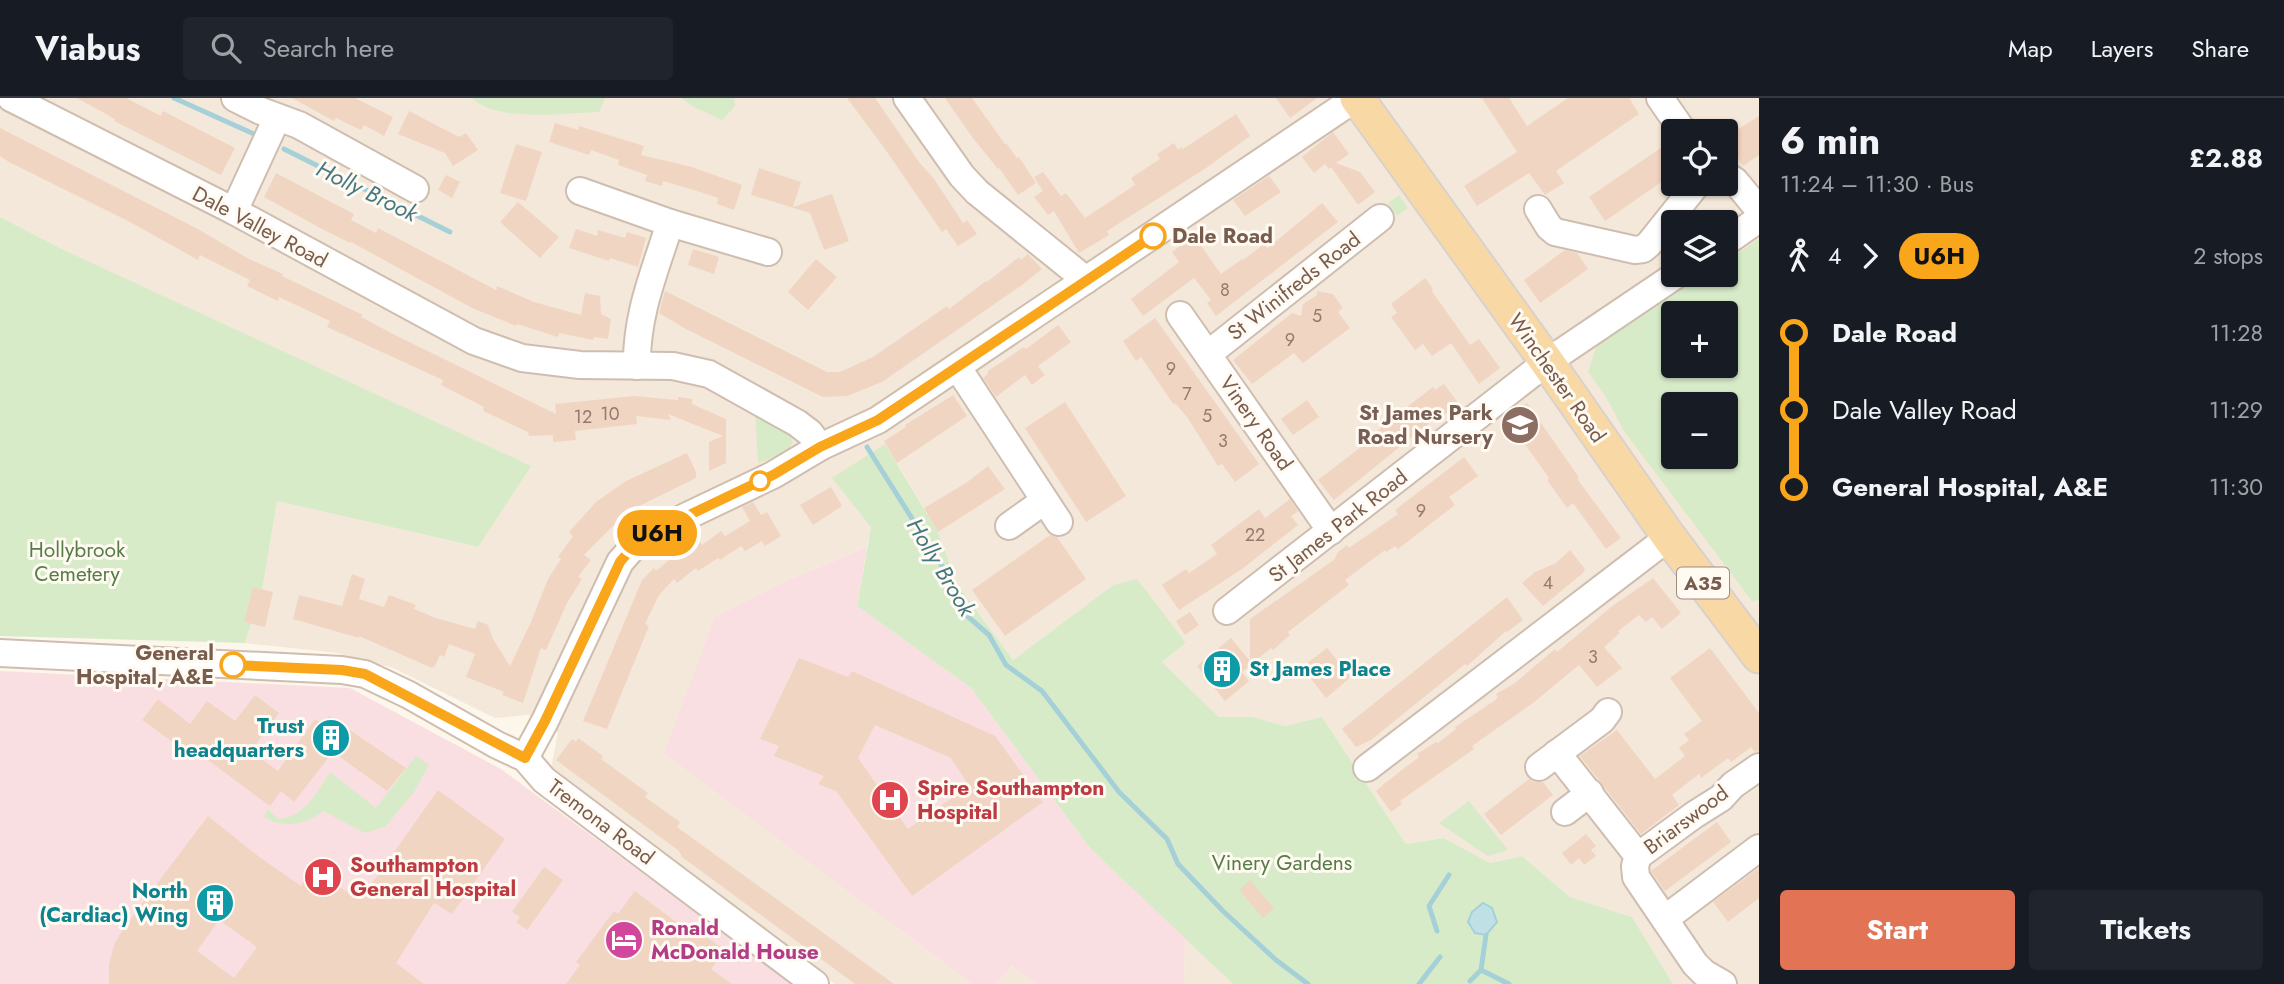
<!DOCTYPE html>
<html lang="en">
<head>
<meta charset="utf-8">
<style>
	body { margin:0; font-family:Jost,sans-serif; background:#20242c; color:#f1f3f6; height:100vh; display:flex; flex-direction:column; font-size:26px; white-space:nowrap }
	* { box-sizing:border-box; margin:0 }
	p { font-size:23px; color:#9ea1a6 }
	.icon { flex:none; width:38px; height:38px; fill:none; stroke:currentColor; stroke-width:2; stroke-linecap:round; stroke-linejoin:round }
	.map { position:relative; flex:1; overflow:hidden }
	.panel { display:flex; flex-direction:column; background:#171b24; width:525px }
	.panel>* { flex:none }
	.badge { padding:0 14px; border-radius:23px; font-size:24px; line-height:46px }
	.buttons { position:absolute; left:1661px; top:21px; display:grid; gap:14px }
	.buttons a { display:grid; place-items:center; width:77px; height:77px; border-radius:7px; background:#171b24; box-shadow:0 2px 5px #0004; font-size:35px }
	.map>.badge { position:absolute; translate:-50% -50%; box-shadow:0 0 0 4px #fff }
	.legs { display:flex; align-items:center; gap:10px; height:77px; padding:0 21px; font-size:23px }
	.legs p { margin-inline-start:auto }
	.head { display:flex; align-items:center; justify-content:space-between; height:119px; padding:0 21px }
	h1 { font-size:38px; font-weight:700; line-height:52px }
	.cta { display:flex; gap:14px; margin-top:auto; padding:14px 21px }
	.cta a { flex:1; height:80px; border-radius:7px; background:#e27354; color:#fff; font-size:28px; font-weight:700; line-height:80px; text-align:center }
	.cta a+a { background:#20242c; color:#f1f3f6 }
	ul { padding:0 21px; list-style:none }
	li { display:flex; align-items:center; gap:24px; height:77px; font-size:26px }
	li i { display:grid; place-items:center; width:10px; height:100%; margin:0 9px; background:currentColor }
	li i::after { content:''; width:18px; height:18px; margin:-9px; border:5px solid; border-radius:50%; background:#171b24 }
	li p { margin-inline-start:auto }
	li:first-child i { background:linear-gradient(#0000 50%,currentColor 0) }
	li:last-child i { background:linear-gradient(currentColor 50%,#0000 0) }
	header { display:flex; align-items:center; gap:42px; box-sizing:border-box; height:98px; padding:0 35px; background:#171b24; border-bottom:2px solid #363941 }
	header strong { font-size:33px }
	nav { display:flex; gap:38px; margin-inline-start:auto; font-size:24px }
	.search { width:490px; height:63px; background:#20242c; display:flex; align-items:center; gap:18px; box-sizing:border-box; padding:0 24px; border-radius:7px; color:#9ea1a6; font-size:26px }
	main { display:flex; flex:1; min-height:0 }
	.map>svg:first-child { display:block }
	.residential { fill:#f4e8da; fill-rule:evenodd }
	.medical { fill:#fadfe2 }
	.green { fill:#d7ebc9; fill-rule:evenodd }
	.water { fill:#bfe1e6; stroke:#a6d0d8; stroke-width:2 }
	.lines { fill:none; stroke-linecap:round; stroke-linejoin:round }
	.stream { stroke:#a6d0d8; stroke-width:5 }
	.building { fill:#f1d5c3; fill-rule:evenodd }
	.minor-casing { stroke:#cfbeb0; stroke-width:30 }
	.major-casing { stroke:#d9d1cd; stroke-width:37 }
	.minor { stroke:#fff; stroke-width:26 }
	.major { stroke:#f8d9a6; stroke-width:33 }
	.line-1-casing { stroke:#fff; stroke-width:16 }
	.line-1 { stroke:#faa61a; stroke-width:10 }
	.stop-1-dot { fill:#fff; stroke:#faa61a; stroke-width:3.5 }
	.labels { text-anchor:middle; dominant-baseline:central; stroke-width:6; stroke-linejoin:round; paint-order:stroke }
	.number-label { font-size:18px; fill:#967a6b }
	.shield { fill:#fffaf2; stroke:#a08b7f; stroke-width:2 }
	.shield-label { font-size:19px; font-weight:bold; fill:#785c4e }
	.street-label { font-size:21px; fill:#785c4e; stroke:#fffaf2 }
	.stop-label { font-size:21px; font-weight:bold; fill:#785c4e; stroke:#fffaf2; text-anchor:start }
	.education-label { font-size:21px; font-weight:bold; fill:#785e54; stroke:#fffaf2; text-anchor:end }
	.park-label { font-size:21px; fill:#567d45; stroke:#fffaf2 }
	.culture-label { font-size:21px; font-weight:bold; fill:#0d838f; stroke:#fffaf2; text-anchor:end }
	.health-label { font-size:21px; font-weight:bold; fill:#be3a42; stroke:#fffaf2; text-anchor:start }
	.hotel-label { font-size:21px; font-weight:bold; fill:#b23c85; stroke:#fffaf2; text-anchor:start }
	.water-label { font-size:23px; font-style:italic; fill:#447983; stroke:#fffaf2 }
</style>
</head>
<body>
<header>
<strong>Viabus</strong>
<div class="search"><svg class="icon" aria-label="search" viewBox="0 0 24 24"><circle cx="10" cy="10" r="6"/><path d="M15 15l6 6"/></svg>Search here</div>
<nav><a>Map</a><a>Layers</a><a>Share</a></nav>
</header>
<main>
<div class="map">
<svg width="1759" height="886" viewBox="0 0 1759 886">
	<rect width="100%" height="100%" fill="#fcf6eb"/>
	<g class="residential">
		<path d="M0,0h1759v886h-86l-41,-67 -62,-20 -48,-41 -32,7 -46,-25 -38,6 -84,-127 -37,9 -32,-9h-34l-57,-55 24,-19 -73,-58 -100,75 -56,-76 -19,-52 -41,-69 -26,64 -4,20 -74,31 96,344 83,62h-137l-284,-216 7,-35 -30,-18 -33,3 -102,-50 -55,-15 -93,-10 18,-58 14,-84 200,46 -409,-295 -68,-35zM1673,33h53v53h-53zM1673,124h53v53h-53zM1673,215h53v53h-53zM1673,306h53v53h-53z"/>
		<polygon points="1185,838 1233,886 1184,886"/>
		<polygon points="1012,868 1037,886 996,886"/>
	</g>
	<g class="medical">
		<polygon points="867,449 857,508 971,590 1089,749 1185,838 1184,886 1037,886 1012,868 996,886 972,886 664,655 715,519 793,480"/>
		<polygon points="0,573 350,590 501,671 793,886 0,886"/>
	</g>
	<g class="green">
		<path d="M472,0h133l-6,14c-35,1 -101,11 -127,-14z"/>
		<polygon points="682,0 734,0 735,8 722,22 694,9"/>
		<polygon points="1399,97 1408,110 1397,118 1388,105"/>
		<polygon points="0,119 68,154 531,368 478,449 277,403 263,487 245,545 0,538"/>
		<path d="M1759,141v361l-7,1 -128,-170 -18,-34 -18,-25 9,-27 107,-70h22v-14zM1673,215h53v53h-53zM1673,306h53v53h-53z"/>
		<polygon points="755,315 788,334 793,344 787,354 758,365"/>
		<polygon points="885,346 938,434 957,486 1013,562 1113,487 1137,481 1186,545 1162,564 1219,619 1253,619 1285,628 1322,619 1406,746 1444,740 1490,765 1522,758 1570,799 1632,819 1673,886 1233,886 1089,749 971,590 857,508 871,429 832,380"/>
		<path d="M416,658l13,9 -15,27 -29,35 -20,6 -42,-22c-16,14 -40,18 -59,6l4,-8 10,10c26,-1 39,-27 52,-47l46,36z"/>
		<polygon points="1469,703 1508,752 1488,758 1439,725"/>
	</g>
	<polygon class="water" points="1483,805 1492,810 1497,824 1486,837 1475,835 1468,824 1472,814"/>
	<g class="lines">
		<g class="stream">
			<polyline points="174,0 254,36"/>
			<polyline points="284,51 450,134"/>
			<polyline points="867,349 959,495 965,516 989,537 1006,567 1042,593 1119,694 1167,741 1178,766 1223,813 1276,862 1308,886"/>
			<polyline points="1437,833 1429,808 1449,777"/>
			<polyline points="1481,872 1486,837"/>
			<polyline points="1470,883 1481,872 1509,886"/>
			<polyline points="1419,886 1440,859"/>
		</g>
	</g>
	<g class="building">
		<polygon points="77,0 126,0 161,18 163,13 235,50 221,77 114,23 115,21"/>
		<polygon points="292,0 355,0 393,19 384,38 364,27 361,32 336,20 334,23"/>
		<polygon points="847,0 875,0 919,64 934,81 963,125 967,122 977,136 958,148 946,131 942,134 885,51"/>
		<polygon points="945,0 972,0 1005,46 1006,45 1017,60 1019,59 1036,85 1018,97 999,70 998,71 972,39"/>
		<polygon points="1276,0 1317,0 1290,20"/>
		<polygon points="1482,0 1509,0 1527,28 1568,0 1629,0 1639,16 1556,73 1564,85 1545,97 1529,75 1477,108 1464,88 1517,54"/>
		<polygon points="409,13 459,39 466,35 478,52 453,68 445,55 398,36"/>
		<polygon points="1236,16 1250,38 1206,70 1107,133 1109,137 1079,155 1054,113 1048,117 1034,99 1043,93 1034,79 1043,74 1061,98 1066,95 1085,120 1135,87 1131,80 1160,61 1157,56 1174,45 1178,52 1182,49 1183,51"/>
		<polygon points="1759,18 1759,57 1743,68 1726,39"/>
		<polygon points="555,25 578,32 579,28 644,48 641,57 692,69 742,87 734,112 717,106 718,100 697,93 663,83 662,88 645,83 647,77 618,67 619,62 591,52 589,57 549,44"/>
		<polygon points="0,30 196,130 249,161 283,176 282,178 363,217 361,219 393,236 556,316 555,306 634,298 678,302 678,299 692,301 692,306 726,321 726,365 709,373 709,344 723,338 668,316 671,322 636,318 637,326 575,333 576,342 553,344 553,337 529,338 528,334 483,313 484,309 441,287 443,282 327,229 330,223 279,199 278,203 263,196 247,188 250,182 200,157 198,162 130,124 9,64 0,58"/>
		<polygon points="1333,34 1349,56 1336,65 1360,74 1375,94 1358,107 1331,69 1329,71 1325,66 1314,75 1302,59"/>
		<polygon points="1671,43 1673,76 1605,123 1589,99"/>
		<polygon points="516,46 542,54 526,103 500,95"/>
		<polygon points="759,70 801,84 793,109 832,96 849,143 824,152 810,115 751,97"/>
		<polygon points="276,75 354,116 351,122 376,135 378,130 496,192 497,188 534,204 581,217 585,195 600,198 601,216 611,221 608,241 594,239 593,242 559,235 558,239 517,226 516,228 472,210 351,144 350,145 320,130 264,99"/>
		<polygon points="446,77 460,84 452,100 438,92"/>
		<polygon points="1269,78 1281,94 1245,118 1233,102"/>
		<polygon points="518,104 559,139 540,160 500,124"/>
		<polygon points="1322,105 1338,124 1216,218 1207,205 1211,202 1194,180 1143,218 1131,201 1179,164 1172,154 1194,138 1221,176 1242,161 1243,162 1264,146 1268,150"/>
		<polygon points="576,131 597,138 598,132 625,140 627,134 646,140 638,169 610,160 609,163 569,150"/>
		<polygon points="693,151 719,159 714,176 688,167"/>
		<polygon points="1565,152 1577,155 1588,171 1540,205 1524,182"/>
		<polygon points="1028,156 1042,171 1022,187 882,284 847,298 823,299 686,231 659,215 665,193 827,274 840,274 873,259 947,208 949,211 986,183 987,184 1019,159 1021,162"/>
		<polygon points="816,161 837,179 808,212 788,194"/>
		<polygon points="1425,180 1433,191 1431,192 1470,247 1479,241 1500,270 1479,286 1451,245 1432,258 1423,246 1415,252 1391,219 1397,215 1391,206"/>
		<polygon points="1317,193 1333,196 1343,210 1338,214 1350,230 1303,265 1294,255 1252,286 1233,262 1292,215 1301,218 1303,206 1317,197"/>
		<polygon points="1155,220 1259,366 1235,384 1222,366 1218,368 1187,319 1175,305 1174,307 1141,259 1136,263 1123,243"/>
		<polygon points="1058,227 1071,244 1038,268 1045,277 1032,287 1025,277 996,299 983,280 988,276 988,273 1024,249 1026,251"/>
		<polygon points="1444,286 1459,306 1439,320 1438,318 1334,402 1318,382 1374,339 1373,337 1386,325 1433,289 1435,292"/>
		<polygon points="953,297 967,318 897,365 884,343 906,329 905,327"/>
		<polygon points="1307,302 1319,319 1293,337 1281,321"/>
		<polygon points="1065,304 1126,398 1086,424 1025,330"/>
		<polygon points="1527,305 1578,378 1578,382 1621,440 1606,451 1573,405 1567,410 1547,382 1549,380 1519,338 1516,341 1501,321"/>
		<polygon points="687,355 696,374 696,380 639,408 619,422 584,457 591,462 578,479 582,481 567,505 546,552 541,550 523,605 502,597 504,594 466,579 475,556 449,546 444,559 440,557 435,568 432,570 359,538 359,540 293,521 299,497 342,508 352,476 365,481 359,501 384,509 389,497 416,507 414,511 436,520 475,531 478,523 488,527 493,541 510,568 531,524 548,481 561,461 558,459 573,438 569,434 596,404 626,383"/>
		<polygon points="1464,359 1478,378 1449,399 1455,407 1398,451 1395,448 1386,454 1385,452 1345,482 1349,487 1288,534 1290,537 1273,552 1271,550 1242,574 1249,583 1225,603 1197,568 1231,540 1250,563 1250,521 1335,461 1337,455 1347,447 1349,450 1398,416 1395,412"/>
		<polygon points="988,368 1005,391 938,434 924,410 966,385"/>
		<polygon points="831,389 842,408 813,427 800,407"/>
		<polygon points="1290,401 1298,413 1291,418 1298,427 1242,471 1179,512 1162,487 1186,471 1189,475 1217,456 1211,447 1259,411 1265,420"/>
		<polygon points="753,404 761,417 767,414 781,438 765,448 762,443 745,453 741,448 720,462 718,460 698,473 696,470 677,485 674,481 659,497 645,526 649,528 607,631 583,623 642,482 654,470 656,473 676,456 678,458 700,444 702,447 721,433 725,438 750,423 742,409"/>
		<polygon points="1050,437 1057,439 1086,481 1005,538 972,492"/>
		<polygon points="1570,452 1585,471 1583,475 1543,508 1522,485 1535,474 1556,465"/>
		<polygon points="1653,480 1681,515 1662,531 1652,519 1646,524 1639,517 1618,533 1620,535 1604,549 1622,570 1597,589 1579,567 1533,605 1472,648 1474,651 1400,703 1402,706 1391,714 1376,693 1385,685 1419,659 1417,656 1436,644 1438,645 1456,631 1455,629 1494,603 1498,599 1496,596 1515,585 1555,551 1557,554 1611,509"/>
		<polygon points="253,489 273,494 265,529 244,524"/>
		<polygon points="1507,499 1523,522 1507,534 1506,533 1467,568 1465,566 1371,642 1356,649 1342,631"/>
		<polygon points="1190,514 1199,527 1185,537 1176,523"/>
		<polygon points="1327,550 1351,579 1326,600 1302,569"/>
		<polygon points="1710,550 1759,615 1759,653 1755,654 1751,649 1731,664 1728,660 1701,680 1699,676 1672,697 1679,707 1641,736 1580,658 1617,632 1655,681 1685,658 1679,650 1689,642 1684,636 1702,623 1670,580"/>
		<path d="M799,560l49,19 4,-6 143,65 48,66 -131,94 -76,-105 -18,-7 6,-8 -50,-20 5,-10 -19,-7zM875,627l76,33 18,28 -61,43 -50,-71z"/>
		<polygon points="255,597 279,615 251,653 278,673 315,621 322,626 329,618 406,670 387,693 333,654 294,704 281,693 270,708 197,654 192,661 175,650 177,647 142,622 158,601 190,626 207,603 235,623"/>
		<polygon points="578,640 603,658 601,661 648,695 645,699 680,724 677,729 894,886 855,886 682,759 679,753 556,662 572,641 576,644"/>
		<polygon points="1529,681 1533,684 1543,684 1553,697 1501,737 1484,716"/>
		<path d="M438,692l67,49 -53,75 -18,-11 -38,60 28,21h-315v-20l5,-19 9,-16 85,-113 50,40 43,30 3,-5 9,6 4,-5 11,9 6,-8 15,10h9l9,-5 8,-9zM219,822l38,27 -23,31 -37,-27z"/>
		<polygon points="1717,724 1731,744 1665,793 1651,773"/>
		<polygon points="1586,736 1596,748 1591,752 1596,758 1584,767 1579,760 1571,767 1562,755"/>
		<polygon points="544,769 563,782 527,832 516,824 520,819 512,814"/>
		<polygon points="1759,770 1759,800 1728,824 1713,804"/>
		<polygon points="1250,782 1274,810 1263,820 1239,792"/>
		<polygon points="635,793 683,829 687,824 723,851 722,857 711,871 732,886 566,886 580,867 576,864 614,813 618,816"/>
	</g>
	<g class="lines">
		<defs>
			<g id="minor">
				<polyline points="11,0 234,113 474,243 522,260 580,267 673,268 709,276 797,325 810,335 820,349"/>
				<polyline points="235,0 261,13 299,27 415,91"/>
				<polyline points="907,0 962,78 977,94 1086,182"/>
				<polyline points="1660,0 1683,33"/>
				<polyline points="1726,77 1735,83 1759,112"/>
				<polyline points="580,93 670,125 768,154"/>
				<polyline points="1538,111 1549,129 1555,134 1635,152 1643,151 1649,146 1697,86"/>
				<polyline points="234,113 277,20"/>
				<polyline points="1726,144 1759,121"/>
				<polyline points="1180,217 1331,433"/>
				<polyline points="1208,256 1380,120"/>
				<path d="M637,268c-1,-52 18,-95 33,-143"/>
				<polyline points="958,270 1059,424"/>
				<polyline points="1009,428 1044,403"/>
				<polyline points="1227,513 1547,264 1676,177"/>
				<polyline points="0,555 342,572 365,576 409,597 497,647 525,660 544,682 815,886"/>
				<polyline points="1557,655 1638,758"/>
				<polyline points="525,660 545,623 620,464 634,448 685,419 773,377 820,349 878,322 1356,0"/>
				<polyline points="1539,669 1602,622 1608,614"/>
				<polyline points="1367,670 1669,439"/>
				<polyline points="1565,714 1590,695"/>
				<polyline points="1666,820 1759,750"/>
				<polyline points="1723,886 1704,875 1695,866 1636,779 1635,768 1638,758 1694,717 1721,700 1733,687 1759,669"/>
			</g>
			<polyline id="major" points="1357,0 1547,264 1669,439 1759,558"/>
		</defs>
		<use href="#minor" class="minor-casing"/>
		<use href="#major" class="major-casing"/>
		<use href="#minor" class="minor"/>
		<use href="#major" class="major"/>
	</g>
	<g class="lines">
		<defs>
			<polyline id="line-1" points="233,567 342,572 365,576 525,660 545,623 620,464 634,447 685,419 773,377 820,349 878,322 1153,138"/>
		</defs>
		<use href="#line-1" class="line-1-casing"/>
		<use href="#line-1" class="line-1"/>
	</g>
	<defs>
		<symbol id="school-disc" viewBox="-11 -11 22 22"><circle r="9.5" fill="#8d6e63" stroke="#fffaf2"/><path d="M0-5L7-2L0 1L-7-2ZM-4 1L0 2.5L4 1V4Q0 6-4 4Z" fill="#fff"/></symbol>
		<symbol id="building-disc" viewBox="-11 -11 22 22"><circle r="9.5" fill="#0f9aa8" stroke="#fffaf2"/><path d="M-4-6H4V6H1V3H-1V6H-4ZM-2.5-4.3h1.7v1.8h-1.7ZM.8-4.3h1.7v1.8H.8ZM-2.5-1h1.7V.8h-1.7ZM.8-1h1.7V.8H.8Z" fill="#fff"/></symbol>
		<symbol id="hospital-disc" viewBox="-11 -11 22 22"><circle r="9.5" fill="#e0444e" stroke="#fffaf2"/><path d="M-5-5h3v3.5h4V-5h3V5h-3V1.5h-4V5h-3Z" fill="#fff"/></symbol>
		<symbol id="hotel-disc" viewBox="-11 -11 22 22"><circle r="9.5" fill="#d1479c" stroke="#fffaf2"/><path d="M-6-4.5h1.5V1H6V5H4.5V3h-9V5H-6ZM-4 0a1.8 1.8 0 1 1 3.6 0ZM.5 0V-2.5h3Q6-2.5 6 0Z" fill="#fff"/></symbol>
	</defs>
	<g fill-rule="evenodd">
		<use href="#school-disc" x="1498" y="305" width="44" height="44"/>
		<use href="#building-disc" x="1200" y="549" width="44" height="44"/>
		<use href="#building-disc" x="309" y="618" width="44" height="44"/>
		<use href="#hospital-disc" x="868" y="680" width="44" height="44"/>
		<use href="#hospital-disc" x="301" y="757" width="44" height="44"/>
		<use href="#building-disc" x="193" y="783" width="44" height="44"/>
		<use href="#hotel-disc" x="602" y="820" width="44" height="44"/>
	</g>
	<g class="stop-1-dot">
		<circle cx="1153" cy="138" r="12"/>
		<circle cx="760" cy="383" r="9"/>
		<circle cx="233" cy="567" r="12"/>
	</g>
	<g class="labels">
		<g class="number-label">
			<text x="1225" y="192">8</text>
			<text x="1317" y="218">5</text>
			<text x="1290" y="242">9</text>
			<text x="1171" y="271">9</text>
			<text x="1187" y="296">7</text>
			<text x="610" y="316">10</text>
			<text x="1207" y="318">5</text>
			<text x="583" y="319">12</text>
			<text x="1223" y="343">3</text>
			<text x="1421" y="413">9</text>
			<text x="1255" y="437">22</text>
			<text x="1548" y="485">4</text>
			<text x="1593" y="559">3</text>
		</g>
		<rect class="shield" x="1677" y="469.5" width="52" height="31" rx="5"/>
		<g class="shield-label">
			<text x="1703" y="485">A35</text>
		</g>
		<g class="street-label">
			<text transform="translate(260 129) rotate(28)">Dale Valley Road</text>
			<text transform="translate(1294 188) rotate(-38)">St Winifreds Road</text>
			<text transform="translate(1557 280) rotate(55)">Winchester Road</text>
			<text transform="translate(1256 325) rotate(55)">Vinery Road</text>
			<text transform="translate(1338 428) rotate(-38)">St James Park Road</text>
			<text transform="translate(1686 722) rotate(-37)">Briarswood</text>
			<text transform="translate(601 724) rotate(37)">Tremona Road</text>
		</g>
		<g class="stop-label">
			<text x="1172" y="138">Dale Road</text>
			<text x="214" y="555" text-anchor="end">General<tspan x="214" dy="24">Hospital, A&amp;E</tspan></text>
		</g>
		<g class="education-label">
			<text x="1493" y="315">St James Park<tspan x="1493" dy="24">Road Nursery</tspan></text>
		</g>
		<g class="park-label">
			<text x="77" y="452">Hollybrook<tspan x="77" dy="24">Cemetery</tspan></text>
			<text x="1282" y="765">Vinery Gardens</text>
		</g>
		<g class="culture-label">
			<text x="1249" y="571" text-anchor="start">St James Place</text>
			<text x="304" y="628">Trust<tspan x="304" dy="24">headquarters</tspan></text>
			<text x="188" y="793">North<tspan x="188" dy="24">(Cardiac) Wing</tspan></text>
		</g>
		<g class="health-label">
			<text x="917" y="690">Spire Southampton<tspan x="917" dy="24">Hospital</tspan></text>
			<text x="350" y="767">Southampton<tspan x="350" dy="24">General Hospital</tspan></text>
		</g>
		<g class="hotel-label">
			<text x="651" y="830">Ronald<tspan x="651" dy="24">McDonald House</tspan></text>
		</g>
		<g class="water-label">
			<text transform="translate(367 93) rotate(26)">Holly Brook</text>
			<text transform="translate(941 469) rotate(59)">Holly Brook</text>
		</g>
	</g>
</svg>
<div class="buttons">
<a><svg class="icon" aria-label="locate" viewBox="0 0 24 24"><circle cx="12" cy="12" r="6"/><path d="M12 2v4M12 18v4M2 12h4M18 12h4"/></svg></a>
<a><svg class="icon" aria-label="layers" viewBox="0 0 24 24"><path d="M12 4l9 5-9 5-9-5zM3 14l9 5 9-5"/></svg></a>
<a>+</a>
<a>−</a>
</div>
<b class="badge" style="left:657px;top:435px;background:#faa61a;color:#111">U6H</b>
</div>
<section class="panel">
<div class="head"><div><h1>6 min</h1><p>11:24 – 11:30 · Bus</p></div><b>£2.88</b></div>
<div class="legs"><svg class="icon" aria-label="walk" viewBox="0 0 24 24"><circle cx="13" cy="4" r="2"/><path d="M13 8l-2 6 4 7M11 14l-3 7M7 12l3-4h3l4 4"/></svg>4<svg class="icon" aria-label="forward" viewBox="0 0 24 24"><path d="M9 5l7 7-7 7"/></svg><b class="badge" style="background:#faa61a;color:#111">U6H</b><p>2 stops</p></div>
<ul>
<li><i style="color:#faa61a"></i><b>Dale Road</b><p>11:28</p></li>
<li><i style="color:#faa61a"></i><span>Dale Valley Road</span><p>11:29</p></li>
<li><i style="color:#faa61a"></i><b>General Hospital, A&amp;E</b><p>11:30</p></li>
</ul>
<div class="cta"><a>Start</a><a>Tickets</a></div>
</section>
</main>
</body>
</html>
